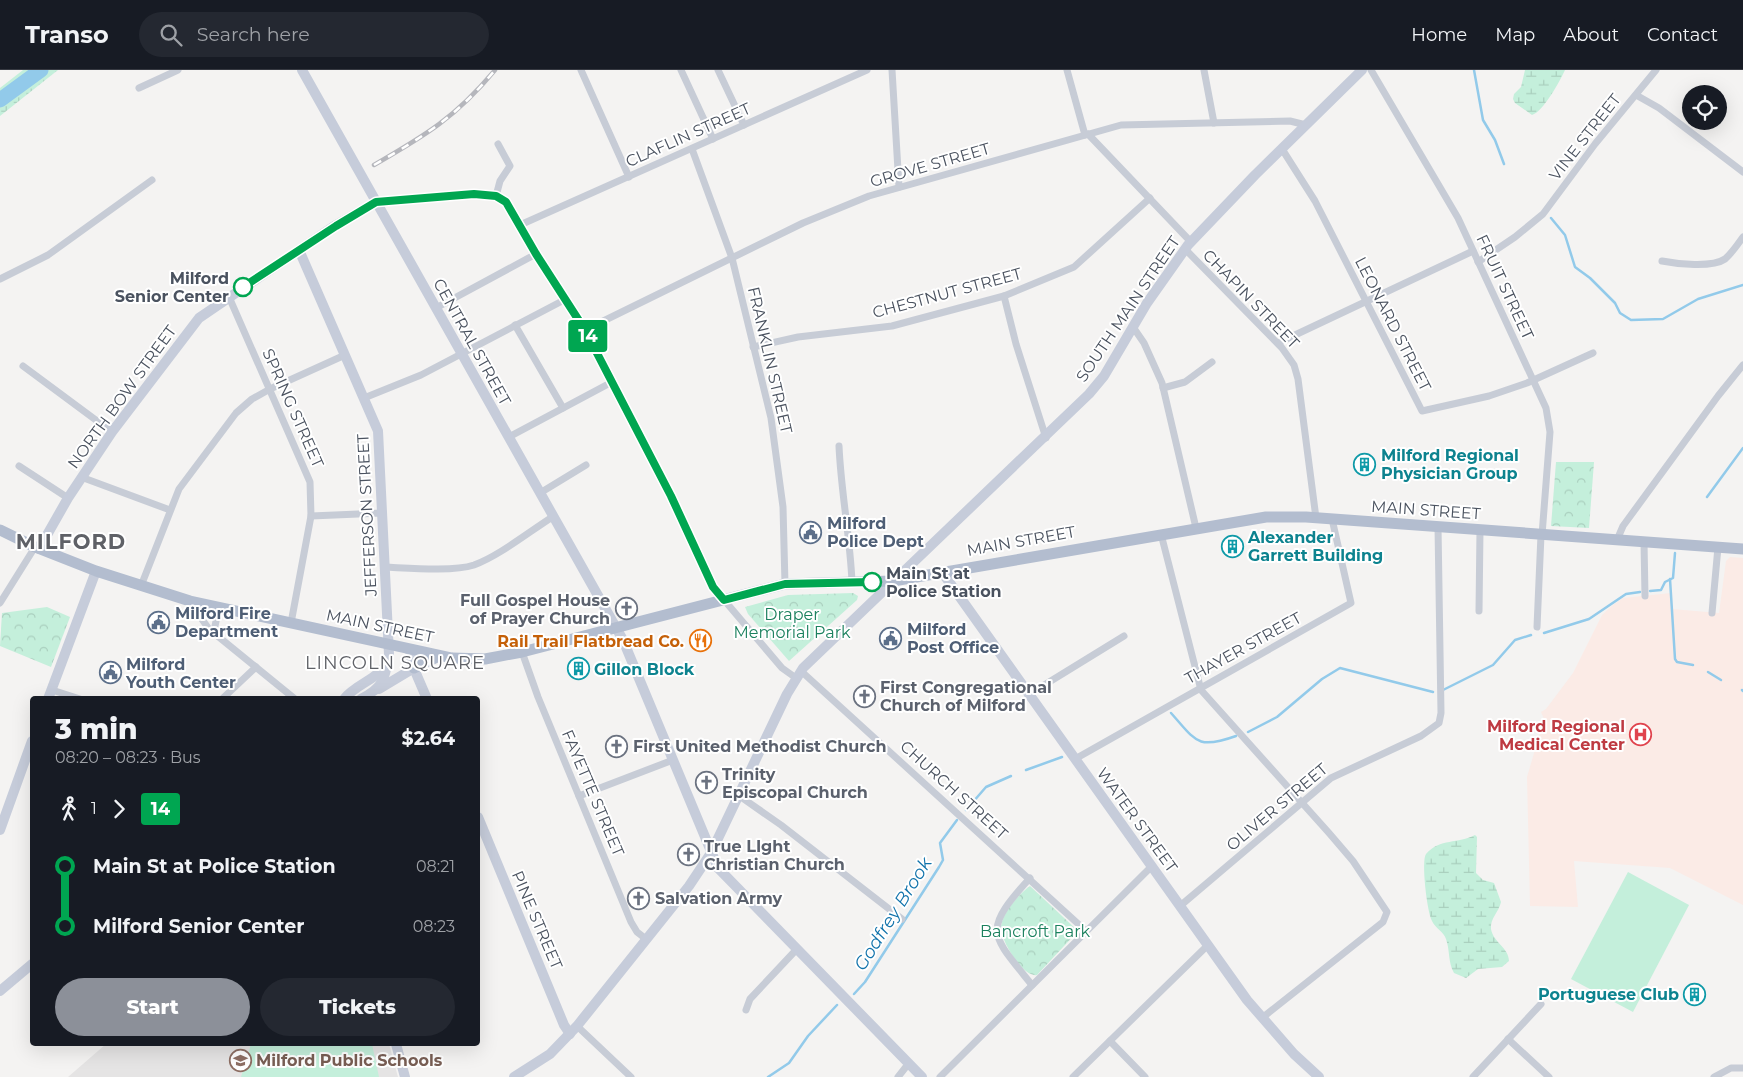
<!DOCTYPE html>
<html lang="en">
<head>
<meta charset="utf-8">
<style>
	body { margin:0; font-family:Montserrat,sans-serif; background:#242831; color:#f1f3f6; height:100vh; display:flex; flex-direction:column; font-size:19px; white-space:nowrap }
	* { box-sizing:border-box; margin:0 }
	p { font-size:16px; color:#9ea1a6 }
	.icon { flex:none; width:28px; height:28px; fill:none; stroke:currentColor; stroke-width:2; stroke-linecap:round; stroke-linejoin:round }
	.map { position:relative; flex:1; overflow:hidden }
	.drawer { position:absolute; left:30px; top:626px; width:450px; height:350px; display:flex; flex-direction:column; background:#171b24; border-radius:5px; box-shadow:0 5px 20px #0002 }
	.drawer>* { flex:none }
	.badge { padding:0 10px; border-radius:4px; font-size:18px; line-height:32px }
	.controls { position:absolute; left:1682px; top:15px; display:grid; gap:10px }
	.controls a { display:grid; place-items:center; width:45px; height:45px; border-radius:50%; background:#171b24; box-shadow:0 5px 20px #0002; font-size:25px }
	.map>.badge { position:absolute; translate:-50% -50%; box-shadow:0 0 0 2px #fff }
	.legs { display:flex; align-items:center; gap:8px; height:55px; padding:0 25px; font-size:16px }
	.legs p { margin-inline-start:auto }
	.summary { display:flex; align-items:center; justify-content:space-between; height:85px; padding:0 25px }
	h1 { font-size:28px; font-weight:800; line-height:38px }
	.action { display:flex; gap:10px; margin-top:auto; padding:10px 25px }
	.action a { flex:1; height:58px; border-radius:30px; background:#8c9099; color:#fff; font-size:20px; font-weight:800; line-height:58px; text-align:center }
	.action a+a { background:#242831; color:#f1f3f6 }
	ul { padding:0 25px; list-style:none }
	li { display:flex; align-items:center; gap:18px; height:60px; font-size:19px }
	li i { display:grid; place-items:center; width:8px; height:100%; margin:0 6px; background:currentColor }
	li i::after { content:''; width:12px; height:12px; margin:-6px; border:4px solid; border-radius:50%; background:#171b24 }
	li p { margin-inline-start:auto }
	li:first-child i { background:linear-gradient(#0000 50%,currentColor 0) }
	li:last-child i { background:linear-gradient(currentColor 50%,#0000 0) }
	header { display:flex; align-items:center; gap:30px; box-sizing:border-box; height:70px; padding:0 25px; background:#171b24; border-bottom:1px solid #363941 }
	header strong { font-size:24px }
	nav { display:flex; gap:28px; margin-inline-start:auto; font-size:18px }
	.search { width:350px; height:45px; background:#242831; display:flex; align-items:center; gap:12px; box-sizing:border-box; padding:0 18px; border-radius:28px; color:#9ea1a6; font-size:19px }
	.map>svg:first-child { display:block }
	.education { fill:#e5e4e4 }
	.medical { fill:#fbebe6 }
	.green { fill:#c4efdb }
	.wetland { fill:url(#wetland-marsh) }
	.park { fill:url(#park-crowns) }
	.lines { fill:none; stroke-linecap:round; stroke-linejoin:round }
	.stream { stroke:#92caea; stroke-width:2.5 }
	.river { stroke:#92caea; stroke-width:15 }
	.street { stroke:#c7ccd6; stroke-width:7 }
	.secondary { stroke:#c6ccda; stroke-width:10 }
	.primary { stroke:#b3bdcf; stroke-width:11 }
	.rail-casing { stroke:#b5b6bc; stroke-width:4.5 }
	.rail { stroke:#fff; stroke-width:2.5; stroke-dasharray:8; stroke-linecap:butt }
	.line-1-casing { stroke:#fff; stroke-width:11 }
	.line-1 { stroke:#00a651; stroke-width:8 }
	.stop-1-dot { fill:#fff; stroke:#00a651; stroke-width:2.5 }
	.labels { text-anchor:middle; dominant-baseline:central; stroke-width:4; stroke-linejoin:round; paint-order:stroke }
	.street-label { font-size:16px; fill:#4a525f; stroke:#fff }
	.stop-label { font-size:16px; font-weight:bold; fill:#4a525f; stroke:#fff; text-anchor:end }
	.culture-label { font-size:16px; font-weight:bold; fill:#0d838f; stroke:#fff; text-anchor:start }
	.service-label { font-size:16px; font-weight:bold; fill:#4e5e75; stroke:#fff; text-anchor:start }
	.worship-label { font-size:16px; font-weight:bold; fill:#5b616d; stroke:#fff; text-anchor:start }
	.park-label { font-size:16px; fill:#1b815e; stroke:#fff }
	.food-label { font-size:16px; font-weight:bold; fill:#c56008; stroke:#fff; text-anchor:end }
	.health-label { font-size:16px; font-weight:bold; fill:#be3a42; stroke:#fff; text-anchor:end }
	.education-label { font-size:16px; font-weight:bold; fill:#785e54; stroke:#fff; text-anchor:start }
	.neighbourhood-label { font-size:18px; letter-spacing:1px; fill:#5f6167; stroke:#fff }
	.water-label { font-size:18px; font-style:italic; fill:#1173ab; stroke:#fff }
	.district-label { font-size:21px; font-weight:bold; letter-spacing:1px; fill:#5f6167; stroke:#fff }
</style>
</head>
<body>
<header>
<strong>Transo</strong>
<div class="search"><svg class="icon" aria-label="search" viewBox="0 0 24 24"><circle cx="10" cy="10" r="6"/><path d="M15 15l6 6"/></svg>Search here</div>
<nav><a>Home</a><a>Map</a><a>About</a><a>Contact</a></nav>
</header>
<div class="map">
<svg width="1743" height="1007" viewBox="0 0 1743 1007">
	<defs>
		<pattern id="wetland-marsh" width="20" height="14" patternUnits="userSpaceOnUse" patternTransform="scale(1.25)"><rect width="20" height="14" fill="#c4efdb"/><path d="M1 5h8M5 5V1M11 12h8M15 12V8" fill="none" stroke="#aacfbe"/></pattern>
		<pattern id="park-crowns" width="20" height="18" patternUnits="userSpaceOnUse" patternTransform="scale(1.25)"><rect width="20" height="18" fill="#c4efdb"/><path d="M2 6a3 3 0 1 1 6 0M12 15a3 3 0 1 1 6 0" fill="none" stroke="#aacfbe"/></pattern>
	</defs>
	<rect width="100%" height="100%" fill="#f4f3f2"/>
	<polygon class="education" points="106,974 389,974 398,1007 68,1007"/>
	<polygon class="medical" points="1730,487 1743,488 1743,835 1670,798 1574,791 1578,837 1530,836 1527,707 1544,649 1541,642 1546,639 1573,603 1602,545 1613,535 1623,528 1671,523 1672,539 1719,543 1726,491"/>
	<g class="green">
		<polygon points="1628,802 1689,835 1633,942 1571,909"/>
		<polygon points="251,974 372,974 379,1007 241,1007"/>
	</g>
	<g class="wetland">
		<polygon points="23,0 58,0 0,46 0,18"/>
		<path d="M1525,0h40c-5,11 -22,42 -33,45l-17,-12 -2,-4 1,-5 7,-7z"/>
		<path d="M1475,765l2,2 -1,36 7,7 11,3 7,19c-2,10 -11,16 -10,27 2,13 18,19 18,32l-7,6 -24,2 -12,9 -12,-5c-6,-10 -4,-23 -8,-34 -2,-7 -11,-11 -14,-18 -5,-9 -11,-61 -6,-67 14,-16 32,-10 49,-19z"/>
	</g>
	<g class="park">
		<polygon points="1556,392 1594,392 1589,458 1551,456"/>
		<polygon points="853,523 858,526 857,530 789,591 748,544 745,537 788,525"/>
		<polygon points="47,537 70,547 51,597 0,576 2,543"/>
		<path d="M1030,816l48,45 -41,44c-14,3 -37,-35 -36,-49 2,-14 18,-32 29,-40z"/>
	</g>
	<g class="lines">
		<g class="stream">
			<polyline points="1474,0 1483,50 1495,70 1504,94"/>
			<polyline points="1551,148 1565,165 1575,197 1590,208 1615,233 1620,243 1631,250 1663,249 1698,229 1743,215"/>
			<polyline points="1707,427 1743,378"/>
			<polyline points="1670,509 1675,589 1677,592 1693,595"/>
			<polyline points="1650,521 1661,520 1665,512 1673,508 1675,483"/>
			<polyline points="1544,563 1589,549 1626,524 1640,522"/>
			<polyline points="1708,602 1721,610"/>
			<polyline points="1443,620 1493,595 1515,570 1531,565"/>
			<polyline points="1742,620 1743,621"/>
			<path d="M1171,643c25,28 26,37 65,23"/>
			<polyline points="1248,662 1277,647 1322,609 1340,598 1433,622"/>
			<polyline points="1026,700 1062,687"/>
			<polyline points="966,740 986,717 1011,706"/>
			<polyline points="854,924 865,912 939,797 943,790 940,773 957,750"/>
			<polyline points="768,1007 789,993 808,966 837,935"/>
		</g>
		<polyline class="river" points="0,30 41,0"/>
		<g class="street">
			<polyline points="581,0 629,107"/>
			<polyline points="681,0 713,69"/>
			<polyline points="718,0 744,55"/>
			<polyline points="892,0 899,117"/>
			<polyline points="1067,0 1085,65"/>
			<polyline points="1204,0 1214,53"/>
			<polyline points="1371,0 1458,148 1546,338 1550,362 1542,465"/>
			<polyline points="139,18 178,0"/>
			<polyline points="1636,25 1659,38 1743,102"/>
			<polyline points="1088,64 1191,172"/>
			<polyline points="692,79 732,188 771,348 783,437 785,514"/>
			<polyline points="1282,79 1315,131 1422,341 1489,326 1527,313 1593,283"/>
			<polyline points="496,126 500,111 510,96 498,74"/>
			<polyline points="376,132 474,124 496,126 506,132 536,184 585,260 671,426 713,517 782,598 796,608"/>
			<polyline points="520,155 867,0"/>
			<polyline points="1185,179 1282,278 1294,295 1298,309 1316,448"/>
			<path d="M1662,191c15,3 50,7 63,-2 7,-6 13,-15 18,-22"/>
			<polyline points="1478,192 1515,167 1543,144 1595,74 1656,0"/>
			<polyline points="0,209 48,185 152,110"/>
			<polyline points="1004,226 1016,274 1046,368"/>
			<polyline points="229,227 310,412 311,446 291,553"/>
			<polyline points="436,238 536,184"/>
			<polyline points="515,255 563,338"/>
			<polyline points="1133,257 1144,273 1162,313 1196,458"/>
			<polyline points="585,260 803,153 869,126 1121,55 1290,51 1306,55"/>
			<polyline points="1278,273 1473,181"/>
			<polyline points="753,277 798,267 892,256 1004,226 1074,197 1150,128"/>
			<polyline points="23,296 112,362"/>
			<polyline points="1163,318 1185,312 1212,292"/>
			<polyline points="364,328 421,305 566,229"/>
			<polyline points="509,367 612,312"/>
			<path d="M839,376c2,46 11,90 13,136"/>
			<polyline points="19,396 68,428"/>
			<polyline points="81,407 170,440"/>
			<polyline points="540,423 586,395"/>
			<polyline points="311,446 382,443"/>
			<polyline points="1161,464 1201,620 1329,763 1353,791 1387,842 1383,852 1262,948"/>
			<polyline points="1617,470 1623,456 1718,326 1743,295"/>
			<polyline points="1644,472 1645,526"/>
			<path d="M385,497c23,1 68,5 89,-2 25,-9 56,-34 80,-49"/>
			<polyline points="141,516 179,419 236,343 252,329 270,319 345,285"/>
			<polyline points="195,532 201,548 209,559 295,629"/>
			<polyline points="0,533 35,477"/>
			<polyline points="1479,541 1480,460"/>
			<polyline points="1712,543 1718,477"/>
			<polyline points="1537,557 1541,465"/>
			<polyline points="218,566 215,556 219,537"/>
			<polyline points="522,582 538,627 631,852 637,862 646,869"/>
			<polyline points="801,601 1086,861"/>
			<polyline points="52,620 80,629"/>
			<polyline points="1028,625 1124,566"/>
			<polyline points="222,629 256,597"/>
			<polyline points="1075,689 1351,533 1332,449"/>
			<polyline points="738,725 781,755 902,849"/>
			<polyline points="579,726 673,690"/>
			<path d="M1030,808c-48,53 -40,55 2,107"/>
			<polyline points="1180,836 1331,708 1421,666 1439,653 1441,643 1438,457"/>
			<polyline points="746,940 750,929 796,880"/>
			<polyline points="577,956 631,1007"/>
			<polyline points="1508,969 1549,1007"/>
			<polyline points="1110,971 1145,1007"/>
			<polyline points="898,1007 909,993"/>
			<polyline points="940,1007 1152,796"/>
			<polyline points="1073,1007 1208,875"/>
			<polyline points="1473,1007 1541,934"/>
			<polyline points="1714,1007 1731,998 1743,998"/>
		</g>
		<g class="secondary">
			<polyline points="302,0 623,570 718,798 922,1007"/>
			<path d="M299,180l79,181 11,223c-4,25 -5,33 -28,45"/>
			<polyline points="39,479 68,428 112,362 199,248 336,155 376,132"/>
			<polyline points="942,502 1247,930 1294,984 1319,1007"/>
			<polyline points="410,579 412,594 427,629"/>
			<polyline points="379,619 414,598"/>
			<polyline points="48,629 96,501"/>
			<path d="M344,629c12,-15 32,-19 42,-34"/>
			<polyline points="478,747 564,955 570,964"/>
			<polyline points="0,760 32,671"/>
			<polyline points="0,921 32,894"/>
			<polyline points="396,974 405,1007"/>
			<polyline points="514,1007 550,984 577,956 689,816 711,783 787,624 803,598 1089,324 1104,306 1147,233 1188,175 1255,105 1362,0"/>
		</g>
		<g class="primary">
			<polyline points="0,460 35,477 96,501 190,531 452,588 485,589 522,582 785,514 893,511 1266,447 1306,447 1743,479"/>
			<polyline points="414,598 439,586"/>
		</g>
		<defs>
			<path id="rail" d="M374,95c52,-30 82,-48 121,-95"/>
		</defs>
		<use href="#rail" class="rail-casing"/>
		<use href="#rail" class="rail"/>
	</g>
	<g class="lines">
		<defs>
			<polyline id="line-1" points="243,217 336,156 376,132 474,124 496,126 506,132 536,184 585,260 671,426 713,517 724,530 785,514 872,512"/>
		</defs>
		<use href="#line-1" class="line-1-casing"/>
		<use href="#line-1" class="line-1"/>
	</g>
	<defs>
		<symbol id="building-ring" viewBox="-11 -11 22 22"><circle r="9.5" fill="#fff" stroke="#0f9aa8" stroke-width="1.5"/><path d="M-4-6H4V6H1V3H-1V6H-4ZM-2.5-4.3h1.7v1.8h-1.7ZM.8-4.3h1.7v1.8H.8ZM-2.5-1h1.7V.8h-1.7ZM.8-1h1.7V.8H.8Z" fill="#0f9aa8"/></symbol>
		<symbol id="civic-ring" viewBox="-11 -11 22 22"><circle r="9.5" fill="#fff" stroke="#5c6f8a" stroke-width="1.5"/><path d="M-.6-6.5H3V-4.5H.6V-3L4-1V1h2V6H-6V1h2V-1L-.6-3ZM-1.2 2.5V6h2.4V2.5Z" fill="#5c6f8a"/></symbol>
		<symbol id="church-ring" viewBox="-11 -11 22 22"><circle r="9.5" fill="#fff" stroke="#6b7280" stroke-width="1.5"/><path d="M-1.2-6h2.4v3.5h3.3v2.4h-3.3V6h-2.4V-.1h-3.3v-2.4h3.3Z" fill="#6b7280"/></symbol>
		<symbol id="restaurant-ring" viewBox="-11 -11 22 22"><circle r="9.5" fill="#fff" stroke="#e8710a" stroke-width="1.5"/><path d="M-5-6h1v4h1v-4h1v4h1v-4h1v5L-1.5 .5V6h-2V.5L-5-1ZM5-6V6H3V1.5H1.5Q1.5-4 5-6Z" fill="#e8710a"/></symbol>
		<symbol id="hospital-ring" viewBox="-11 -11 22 22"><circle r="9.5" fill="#fff" stroke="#e0444e" stroke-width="1.5"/><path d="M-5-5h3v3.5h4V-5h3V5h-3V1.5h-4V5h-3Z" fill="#e0444e"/></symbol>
		<symbol id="school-ring" viewBox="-11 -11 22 22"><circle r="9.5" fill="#fff" stroke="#8d6e63" stroke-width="1.5"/><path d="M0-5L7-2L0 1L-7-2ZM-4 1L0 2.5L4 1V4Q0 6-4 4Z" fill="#8d6e63"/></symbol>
	</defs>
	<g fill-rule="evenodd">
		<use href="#building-ring" x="1352" y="382" width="25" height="25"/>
		<use href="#civic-ring" x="798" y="450" width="25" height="25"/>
		<use href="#building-ring" x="1220" y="464" width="25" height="25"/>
		<use href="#church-ring" x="614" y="526" width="25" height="25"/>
		<use href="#civic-ring" x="146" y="540" width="25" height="25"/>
		<use href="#civic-ring" x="878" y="556" width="25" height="25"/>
		<use href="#restaurant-ring" x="688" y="558" width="25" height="25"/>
		<use href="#building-ring" x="566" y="586" width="25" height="25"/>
		<use href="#civic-ring" x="98" y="590" width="25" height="25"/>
		<use href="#church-ring" x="852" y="614" width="25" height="25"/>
		<use href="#hospital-ring" x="1628" y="652" width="25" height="25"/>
		<use href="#church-ring" x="604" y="664" width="25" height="25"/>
		<use href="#church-ring" x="694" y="700" width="25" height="25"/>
		<use href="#church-ring" x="676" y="772" width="25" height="25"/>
		<use href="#church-ring" x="626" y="816" width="25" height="25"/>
		<use href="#building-ring" x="1682" y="912" width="25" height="25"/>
		<use href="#school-ring" x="228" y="978" width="25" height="25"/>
	</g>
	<g class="stop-1-dot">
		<circle cx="243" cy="217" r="9"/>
		<circle cx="872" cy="512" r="9"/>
	</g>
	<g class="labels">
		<g class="street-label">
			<text transform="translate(688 65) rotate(-24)">CLAFLIN STREET</text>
			<text transform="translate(1585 67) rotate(-52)">VINE STREET</text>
			<text transform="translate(930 95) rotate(-16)">GROVE STREET</text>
			<text transform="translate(1505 217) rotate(65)">FRUIT STREET</text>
			<text transform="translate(947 223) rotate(-15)">CHESTNUT STREET</text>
			<text transform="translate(1251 229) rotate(46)">CHAPIN STREET</text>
			<text transform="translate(1128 239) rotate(-56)">SOUTH MAIN STREET</text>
			<text transform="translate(1393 254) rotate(63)">LEONARD STREET</text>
			<text transform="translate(472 272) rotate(61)">CENTRAL STREET</text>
			<text transform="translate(770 290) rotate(77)">FRANKLIN STREET</text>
			<text transform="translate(122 327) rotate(-54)">NORTH BOW STREET</text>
			<text transform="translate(293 338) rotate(66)">SPRING STREET</text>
			<text transform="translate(1426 440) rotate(4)">MAIN STREET</text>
			<text transform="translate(367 445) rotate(-93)">JEFFERSON STREET</text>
			<text transform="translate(1021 471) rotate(-10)">MAIN STREET</text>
			<text transform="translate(380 556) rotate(12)">MAIN STREET</text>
			<text transform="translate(1243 578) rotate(-29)">THAYER STREET</text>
			<text transform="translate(954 720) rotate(42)">CHURCH STREET</text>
			<text transform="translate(593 723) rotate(67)">FAYETTE STREET</text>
			<text transform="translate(1277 737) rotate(-40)">OLIVER STREET</text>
			<text transform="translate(1137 750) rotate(54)">WATER STREET</text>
			<text transform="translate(537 850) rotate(67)">PINE STREET</text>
		</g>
		<g class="stop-label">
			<text x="229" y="208">Milford<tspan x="229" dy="18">Senior Center</tspan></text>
			<text x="886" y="503" text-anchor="start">Main St at<tspan x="886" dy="18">Police Station</tspan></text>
		</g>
		<g class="culture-label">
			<text x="1381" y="385">Milford Regional<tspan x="1381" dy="18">Physician Group</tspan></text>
			<text x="1248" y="467">Alexander<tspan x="1248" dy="18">Garrett Building</tspan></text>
			<text x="594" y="599">Gillon Block</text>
			<text x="1679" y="924" text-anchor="end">Portuguese Club</text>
		</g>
		<g class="service-label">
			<text x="827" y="453">Milford<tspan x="827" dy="18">Police Dept</tspan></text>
			<text x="175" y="543">Milford Fire<tspan x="175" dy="18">Department</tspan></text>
			<text x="907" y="559">Milford<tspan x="907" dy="18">Post Office</tspan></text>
			<text x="126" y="594">Milford<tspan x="126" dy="18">Youth Center</tspan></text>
		</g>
		<g class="worship-label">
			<text x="610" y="530" text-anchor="end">Full Gospel House<tspan x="610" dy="18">of Prayer Church</tspan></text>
			<text x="880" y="617">First Congregational<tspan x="880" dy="18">Church of Milford</tspan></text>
			<text x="633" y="676">First United Methodist Church</text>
			<text x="722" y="704">Trinity<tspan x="722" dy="18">Episcopal Church</tspan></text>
			<text x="704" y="776">True LIght<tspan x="704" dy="18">Christian Church</tspan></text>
			<text x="655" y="828">Salvation Army</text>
		</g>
		<g class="park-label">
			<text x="792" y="544">Draper<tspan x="792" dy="18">Memorial Park</tspan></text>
			<text x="1035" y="861">Bancroft Park</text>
		</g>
		<g class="food-label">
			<text x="684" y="571">Rail Trail Flatbread Co.</text>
		</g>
		<g class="health-label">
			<text x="1625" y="656">Milford Regional<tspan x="1625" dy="18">Medical Center</tspan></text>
		</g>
		<g class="education-label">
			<text x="256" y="990">Milford Public Schools</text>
		</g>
		<g class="neighbourhood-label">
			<text x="395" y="593">LINCOLN SQUARE</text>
		</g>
		<g class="water-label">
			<text transform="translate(893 844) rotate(-58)">Godfrey Brook</text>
		</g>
		<g class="district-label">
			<text x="71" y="471">MILFORD</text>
		</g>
	</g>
</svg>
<div class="controls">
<a><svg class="icon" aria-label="locate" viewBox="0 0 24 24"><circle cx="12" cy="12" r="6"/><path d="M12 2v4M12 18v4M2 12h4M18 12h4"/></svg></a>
</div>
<b class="badge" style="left:588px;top:266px;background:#00a651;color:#fff">14</b>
<section class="drawer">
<div class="summary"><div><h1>3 min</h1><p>08:20 – 08:23 · Bus</p></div><b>$2.64</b></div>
<div class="legs"><svg class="icon" aria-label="walk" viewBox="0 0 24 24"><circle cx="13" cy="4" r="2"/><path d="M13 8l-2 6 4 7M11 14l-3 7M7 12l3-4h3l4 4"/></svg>1<svg class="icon" aria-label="forward" viewBox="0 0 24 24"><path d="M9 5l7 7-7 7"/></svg><b class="badge" style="background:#00a651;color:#fff">14</b></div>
<ul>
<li><i style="color:#00a651"></i><b>Main St at Police Station</b><p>08:21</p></li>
<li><i style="color:#00a651"></i><b>Milford Senior Center</b><p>08:23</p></li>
</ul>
<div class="action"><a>Start</a><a>Tickets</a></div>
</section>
</div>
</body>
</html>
